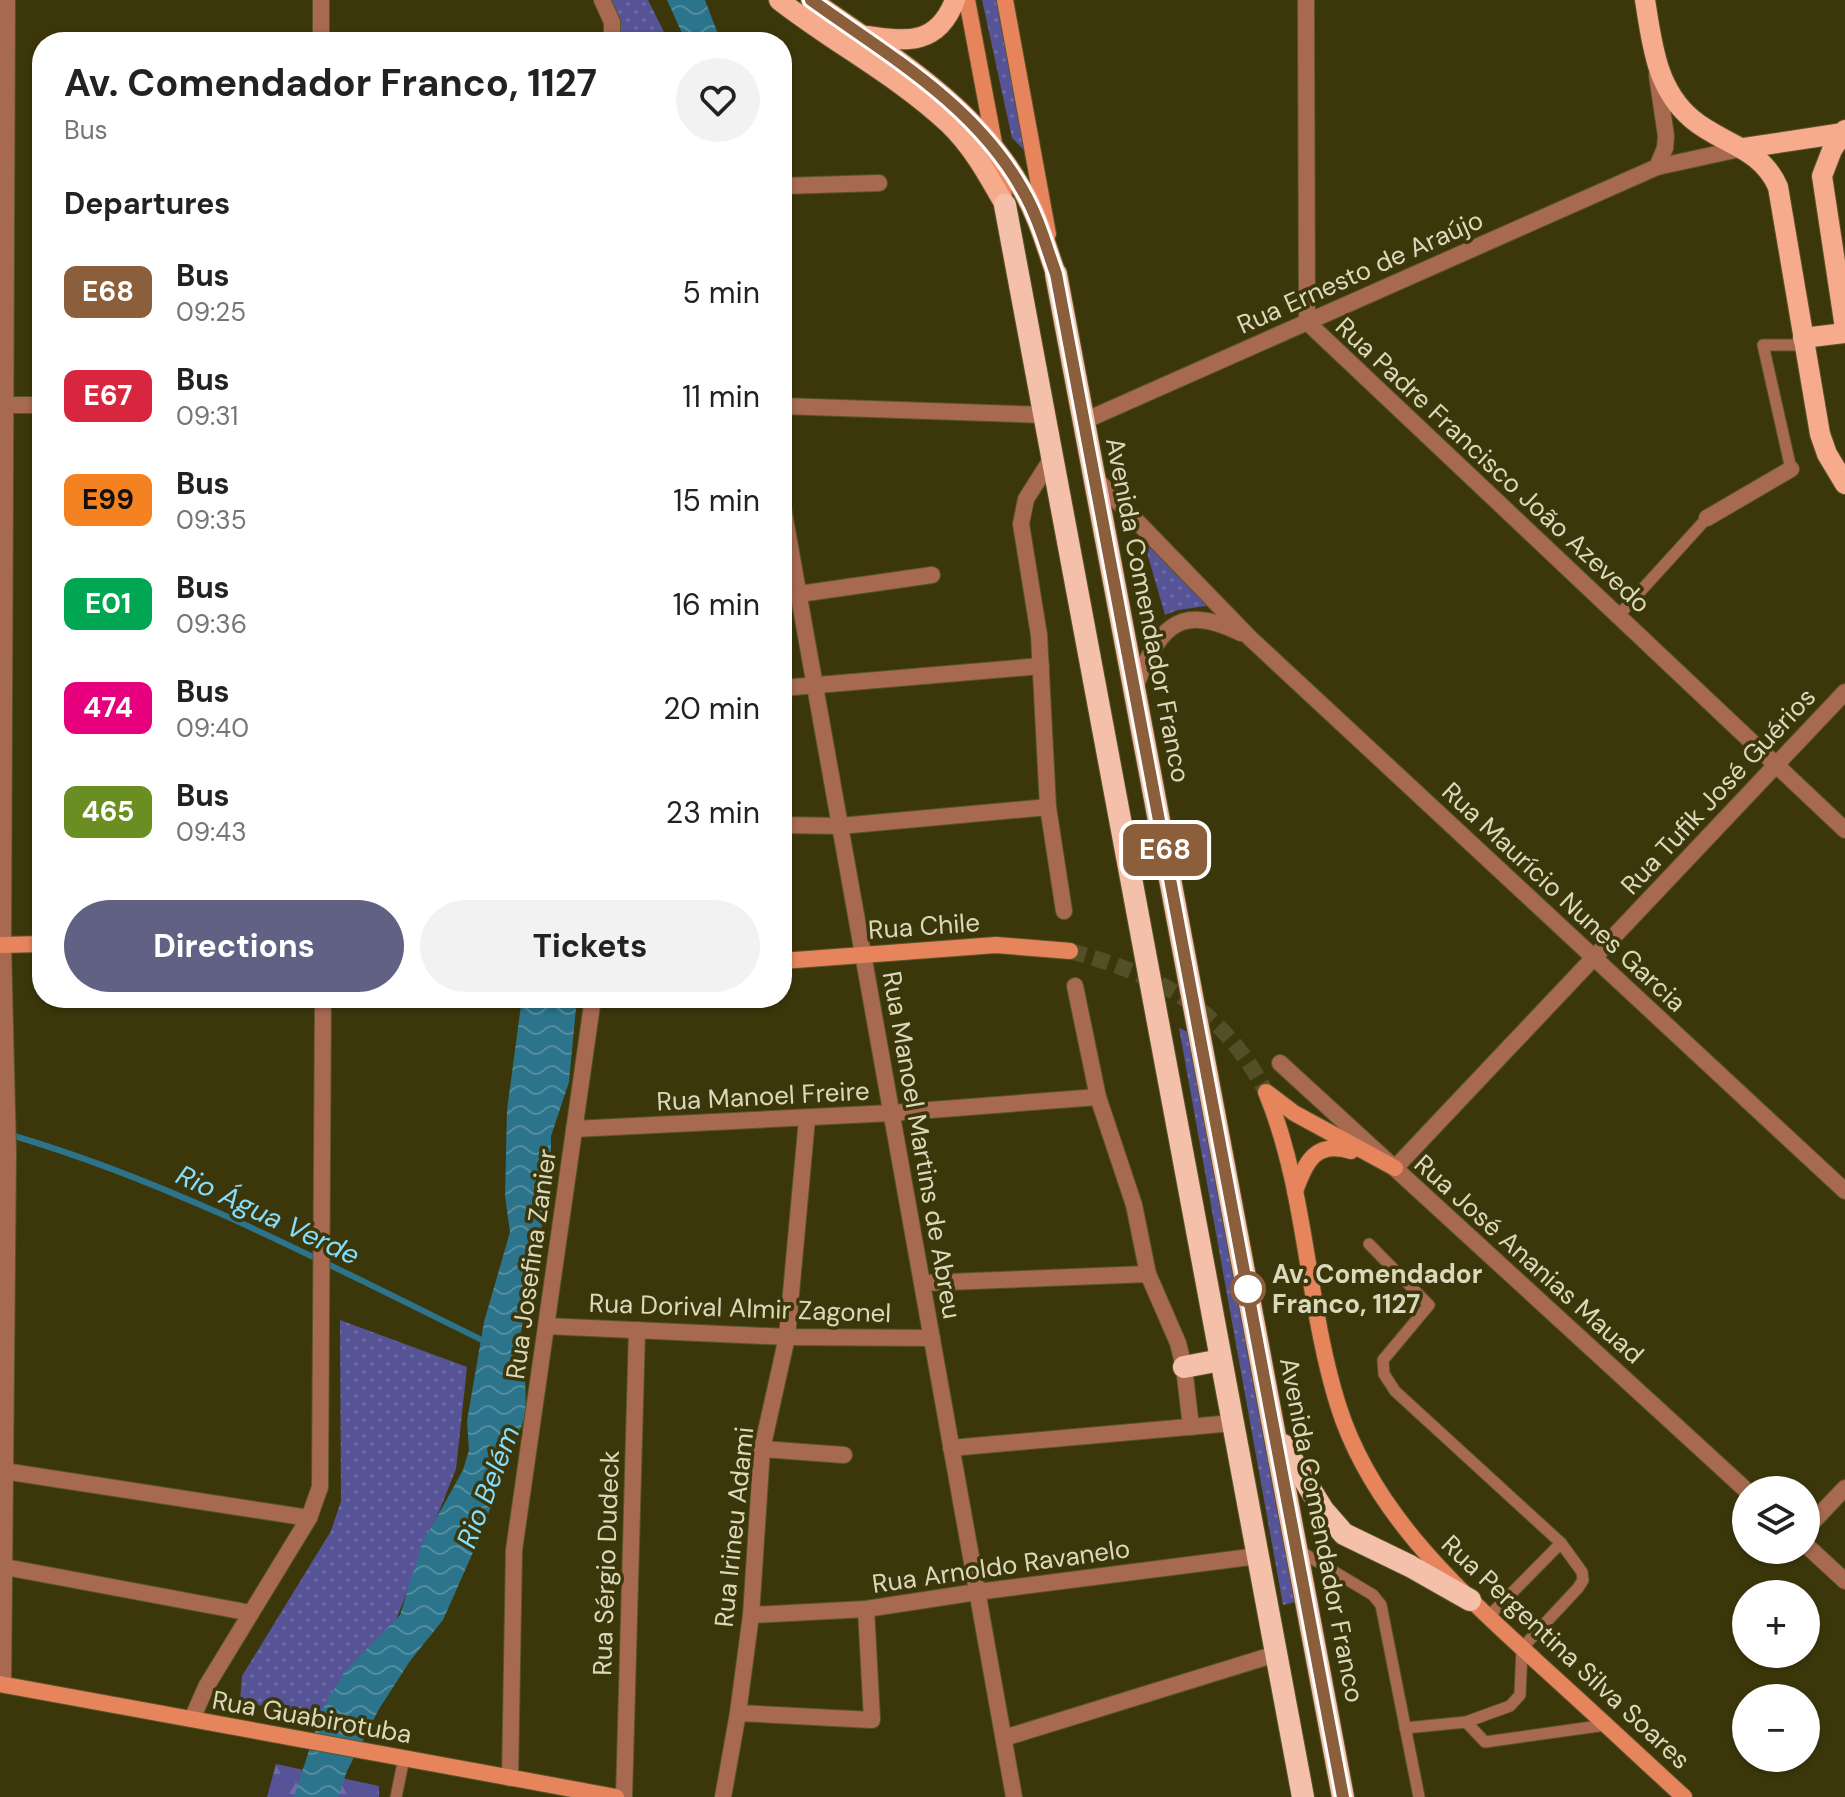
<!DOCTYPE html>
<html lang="en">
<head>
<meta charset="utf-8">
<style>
	body { margin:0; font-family:"DM Sans",sans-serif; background:#f2f2f2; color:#222; height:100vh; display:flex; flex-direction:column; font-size:30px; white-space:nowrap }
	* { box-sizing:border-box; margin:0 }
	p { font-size:26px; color:#767676 }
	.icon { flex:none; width:44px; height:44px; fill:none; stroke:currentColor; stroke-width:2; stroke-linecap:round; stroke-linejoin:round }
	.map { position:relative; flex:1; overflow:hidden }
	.panel { position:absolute; left:32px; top:32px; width:760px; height:976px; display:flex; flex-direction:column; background:#fff; border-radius:32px; box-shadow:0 2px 6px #0004 }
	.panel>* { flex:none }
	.badge { padding:0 16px; border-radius:12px; font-size:28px; line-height:52px }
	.tools { position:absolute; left:1732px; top:1476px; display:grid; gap:16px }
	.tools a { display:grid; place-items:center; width:88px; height:88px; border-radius:50%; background:#fff; box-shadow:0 2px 6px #0004; font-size:40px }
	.map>.badge { position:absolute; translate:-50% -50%; box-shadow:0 0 0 4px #fff }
	h2 { padding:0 32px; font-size:30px; line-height:72px }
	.round { display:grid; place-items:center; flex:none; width:84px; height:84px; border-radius:42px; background:#f2f2f2 }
	.head { display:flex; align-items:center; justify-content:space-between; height:136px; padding:0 32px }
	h1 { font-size:38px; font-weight:700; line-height:60px }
	.button { display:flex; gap:16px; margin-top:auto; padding:16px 32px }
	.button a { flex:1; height:92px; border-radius:48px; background:#616184; color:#fff; font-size:32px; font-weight:700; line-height:92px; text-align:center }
	.button a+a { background:#f2f2f2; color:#222 }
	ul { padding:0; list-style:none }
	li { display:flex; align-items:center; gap:24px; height:104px; padding:0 32px }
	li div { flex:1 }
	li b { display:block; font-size:30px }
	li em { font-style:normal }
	li .badge { min-width:88px; font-weight:700; text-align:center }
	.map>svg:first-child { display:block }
	.grass { fill:url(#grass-dots) }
	.forest { fill:url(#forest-firs) }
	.water { fill:url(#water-waves) }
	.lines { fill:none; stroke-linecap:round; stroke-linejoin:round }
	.stream { stroke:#2b748c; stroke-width:6 }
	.secondary-tunnel { stroke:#544f26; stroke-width:16; stroke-dasharray:16 8; stroke-linecap:butt }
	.service-casing { stroke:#59542b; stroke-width:13 }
	.minor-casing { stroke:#59542b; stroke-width:18 }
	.secondary-casing { stroke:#59542b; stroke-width:18 }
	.primary-casing { stroke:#59542b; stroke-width:22 }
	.trunk-casing { stroke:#59542b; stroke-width:24 }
	.service { stroke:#a76a51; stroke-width:11 }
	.minor { stroke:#a76a51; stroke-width:16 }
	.secondary { stroke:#e6855c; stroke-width:16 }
	.primary { stroke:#f7ab8d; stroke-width:20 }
	.trunk { stroke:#f5c0aa; stroke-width:22 }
	.line-casing { stroke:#fff; stroke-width:18 }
	.line { stroke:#8b5e3c; stroke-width:12 }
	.stop-dot { fill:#fff; stroke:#8b5e3c; stroke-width:4 }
	.labels { text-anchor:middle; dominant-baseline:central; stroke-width:7; stroke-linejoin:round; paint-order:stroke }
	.street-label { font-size:26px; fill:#dbd9bc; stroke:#3c370b }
	.stop-label { font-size:26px; font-weight:bold; fill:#dbd9bc; stroke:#3c370b; text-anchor:start }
	.water-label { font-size:28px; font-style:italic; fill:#83deff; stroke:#3c370b }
</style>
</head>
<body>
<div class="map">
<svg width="1845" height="1797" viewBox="0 0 1845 1797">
	<defs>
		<pattern id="grass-dots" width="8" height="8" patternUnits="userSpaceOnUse" patternTransform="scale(2)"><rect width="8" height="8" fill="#565497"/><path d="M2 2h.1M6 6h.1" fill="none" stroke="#6e6ca4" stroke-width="1.8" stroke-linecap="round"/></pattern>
		<pattern id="forest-firs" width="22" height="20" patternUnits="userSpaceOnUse" patternTransform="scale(2)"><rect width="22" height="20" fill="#565497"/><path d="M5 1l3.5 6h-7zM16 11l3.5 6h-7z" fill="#6e6ca4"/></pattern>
		<pattern id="water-waves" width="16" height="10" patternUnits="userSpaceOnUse" patternTransform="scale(2)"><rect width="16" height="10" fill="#2b748c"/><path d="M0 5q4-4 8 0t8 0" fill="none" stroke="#538e9f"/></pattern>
	</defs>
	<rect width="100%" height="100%" fill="#3c370b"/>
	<g class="grass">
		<polygon points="607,0 648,0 669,42 613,42"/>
		<polygon points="982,0 997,0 1027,153 1012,138"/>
		<polygon points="1149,544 1213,605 1178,610 1165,615 1146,549 1146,545"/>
		<polygon points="1179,1028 1197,1036 1300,1601 1283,1605"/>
		<polygon points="340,1320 467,1367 456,1469 386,1645 339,1723 240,1701 242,1676 331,1531 341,1501"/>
	</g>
	<polygon class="forest" points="276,1764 379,1786 379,1797 267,1797"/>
	<g class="water">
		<polygon points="667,0 705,0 721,42 686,42"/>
		<polygon points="522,998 577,998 569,1082 551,1136 551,1171 535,1268 519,1340 525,1373 526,1414 478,1541 443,1620 410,1661 379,1709 347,1771 338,1797 294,1797 322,1710 345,1671 400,1615 422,1544 463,1470 469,1450 467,1421 484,1322 510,1232 505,1196 507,1110"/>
	</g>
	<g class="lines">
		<path class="stream" d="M11,1135c167,49 322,132 477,208"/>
		<path class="secondary-tunnel" d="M1070,951c90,25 150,55 196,141"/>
		<defs>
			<g id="service">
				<polyline points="1791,469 1763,345 1804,345"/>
				<polyline points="1618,616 1707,518"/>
				<polyline points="1369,1244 1429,1305 1383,1360 1384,1374 1395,1391 1561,1543 1582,1572 1583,1580 1578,1588 1522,1648 1520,1695 1510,1706 1466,1722"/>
				<polyline points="1298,1550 1373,1595 1381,1605 1419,1797"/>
				<polyline points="1488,1617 1561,1543"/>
				<polyline points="1405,1728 1466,1722 1485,1742 1606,1725"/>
				<polyline points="396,1797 404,1758"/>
			</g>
			<g id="minor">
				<polyline points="321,0 321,42"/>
				<polyline points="602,0 612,22 612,42"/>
				<polyline points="1306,0 1307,322 1845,830"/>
				<polyline points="1657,167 1665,148 1666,136 1657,75"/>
				<polyline points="782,186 879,183"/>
				<polyline points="0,405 42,405"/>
				<polyline points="782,406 1044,415"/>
				<polyline points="1084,421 1657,167 1744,148"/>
				<polyline points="1052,458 1026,499 1021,524 1039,635 1048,807 1064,911"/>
				<polyline points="1095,478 1250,638 1845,1191"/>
				<polyline points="782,502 1014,1797"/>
				<polyline points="1707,518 1791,469"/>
				<polyline points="799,594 932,575"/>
				<polyline points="782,688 1041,666"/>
				<path d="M1134,689c24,-56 40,-89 107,-56"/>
				<polyline points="782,825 840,826 1048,807"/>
				<polyline points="1075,986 1098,1097 1134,1205 1148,1274 1178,1343 1184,1367 1191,1427"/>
				<polyline points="1280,1063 1746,1490"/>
				<polyline points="574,1129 891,1113 1098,1097"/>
				<polyline points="1395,1168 1845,692"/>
				<polyline points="922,1283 1148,1274"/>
				<polyline points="546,1326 787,1337 932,1338"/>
				<polyline points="951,1448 1233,1423"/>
				<polyline points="762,1449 844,1455"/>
				<polyline points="4,1471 309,1518"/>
				<polyline points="1806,1529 1845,1488"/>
				<polyline points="1806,1545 1845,1581"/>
				<polyline points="5,1567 251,1613"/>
				<polyline points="751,1615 866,1609 977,1592 1258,1556"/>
				<polyline points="3,1684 8,1151 3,945 7,0"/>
				<polyline points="738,1713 872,1720 866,1609"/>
				<polyline points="192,1719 206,1687 309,1518 320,1487 323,998"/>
				<polyline points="1004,1738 1276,1654"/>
				<polyline points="510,1778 514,1550 593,998"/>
				<polyline points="624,1797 637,1330"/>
				<polyline points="723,1797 738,1713 751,1615 762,1449 787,1337 807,1119"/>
			</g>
			<g id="secondary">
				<polyline points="967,0 1004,196"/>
				<polyline points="1005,0 1048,234"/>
				<polyline points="0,945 42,944"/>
				<polyline points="782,961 996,945 1070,951"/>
				<path d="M1266,1092c41,99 40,211 72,313 34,108 118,182 198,256 50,45 99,91 148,136"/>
				<polyline points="1269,1094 1294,1113 1395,1168"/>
				<path d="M1295,1191c11,-29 20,-51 56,-40"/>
				<polyline points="0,1684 616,1797"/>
			</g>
			<g id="primary">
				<path d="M779,0c55,43 119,76 170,124 24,23 40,53 56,81"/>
				<path d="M811,0c78,55 163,104 211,189 16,27 24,57 34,85"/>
				<path d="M1645,0c7,43 11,89 47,119 29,25 69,28 86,68l42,247 7,20 18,30"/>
				<path d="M867,36c41,6 71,9 88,-36"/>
				<polyline points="1845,130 1832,150 1822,176 1845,328"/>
				<polyline points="1744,148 1843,133"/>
				<polyline points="1803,338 1845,333"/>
			</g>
			<g id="trunk">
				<polyline points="1005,205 1303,1797"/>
				<polyline points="1056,274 1343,1797"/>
				<polyline points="1184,1367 1221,1360"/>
				<polyline points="1283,1445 1323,1510 1344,1534 1410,1566 1470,1600"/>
			</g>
		</defs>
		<use href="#service" class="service-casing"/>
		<use href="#minor" class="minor-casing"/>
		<use href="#secondary" class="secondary-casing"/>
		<use href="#primary" class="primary-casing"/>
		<use href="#trunk" class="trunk-casing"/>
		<use href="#service" class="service"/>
		<use href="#minor" class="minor"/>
		<use href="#secondary" class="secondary"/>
		<use href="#primary" class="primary"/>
		<use href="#trunk" class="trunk"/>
	</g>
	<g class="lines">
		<defs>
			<path id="line" d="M811,0c78,56 163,104 211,189 16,27 24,57 34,85l287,1523"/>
		</defs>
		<use href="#line" class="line-casing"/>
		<use href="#line" class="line"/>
	</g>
	<circle class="stop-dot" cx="1248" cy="1289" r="16"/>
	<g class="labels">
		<g class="street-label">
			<text transform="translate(1360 272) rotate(-24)">Rua Ernesto de Araújo</text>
			<text transform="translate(1493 465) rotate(43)">Rua Padre Francisco João Azevedo</text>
			<text transform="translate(1148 610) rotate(79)">Avenida Comendador Franco</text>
			<text transform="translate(1718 791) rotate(-47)">Rua Tufik José Guérios</text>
			<text transform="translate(1564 897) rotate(43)">Rua Maurício Nunes Garcia</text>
			<text transform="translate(924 926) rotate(-4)">Rua Chile</text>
			<text transform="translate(763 1096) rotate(-3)">Rua Manoel Freire</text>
			<text transform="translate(922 1145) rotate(80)">Rua Manoel Martins de Abreu</text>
			<text transform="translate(1529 1259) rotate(42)">Rua José Ananias Mauad</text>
			<text transform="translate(531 1264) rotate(-82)">Rua Josefina Zanier</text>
			<text transform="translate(740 1308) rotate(2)">Rua Dorival Almir Zagonel</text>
			<text transform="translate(734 1527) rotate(-84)">Rua Irineu Adami</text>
			<text transform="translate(1322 1530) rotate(79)">Avenida Comendador Franco</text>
			<text transform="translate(606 1563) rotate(-88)">Rua Sérgio Dudeck</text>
			<text transform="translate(1001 1566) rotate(-8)">Rua Arnoldo Ravanelo</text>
			<text transform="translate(1566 1652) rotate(43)">Rua Pergentina Silva Soares</text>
			<text transform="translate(312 1717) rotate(10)">Rua Guabirotuba</text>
		</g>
		<g class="stop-label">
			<text x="1272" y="1274">Av. Comendador<tspan x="1272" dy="30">Franco, 1127</tspan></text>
		</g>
		<g class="water-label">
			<text transform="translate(268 1215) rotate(25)">Rio Água Verde</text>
			<text transform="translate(488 1487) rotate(-69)">Rio Belém</text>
		</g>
	</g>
</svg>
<div class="tools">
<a><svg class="icon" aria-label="layers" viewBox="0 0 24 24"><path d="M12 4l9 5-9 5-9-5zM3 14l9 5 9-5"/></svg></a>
<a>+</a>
<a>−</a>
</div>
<b class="badge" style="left:1165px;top:850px;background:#8b5e3c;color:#fff">E68</b>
<section class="panel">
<div class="head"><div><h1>Av. Comendador Franco, 1127</h1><p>Bus</p></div><a class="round"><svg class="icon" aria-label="heart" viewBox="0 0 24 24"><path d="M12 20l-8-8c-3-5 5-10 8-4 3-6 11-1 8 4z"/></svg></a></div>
<h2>Departures</h2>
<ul>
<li><span class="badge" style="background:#8b5e3c;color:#fff">E68</span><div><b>Bus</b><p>09:25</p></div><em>5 min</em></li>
<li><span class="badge" style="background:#d7263d;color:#fff">E67</span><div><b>Bus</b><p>09:31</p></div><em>11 min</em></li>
<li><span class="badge" style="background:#f58220;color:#111">E99</span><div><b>Bus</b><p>09:35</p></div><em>15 min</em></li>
<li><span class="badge" style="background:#00a651;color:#fff">E01</span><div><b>Bus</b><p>09:36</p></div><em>16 min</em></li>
<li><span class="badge" style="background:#e6007e;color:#fff">474</span><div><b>Bus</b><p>09:40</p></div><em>20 min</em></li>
<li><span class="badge" style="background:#6b8e23;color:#fff">465</span><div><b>Bus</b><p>09:43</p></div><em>23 min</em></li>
</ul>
<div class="button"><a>Directions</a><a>Tickets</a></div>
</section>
</div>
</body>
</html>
